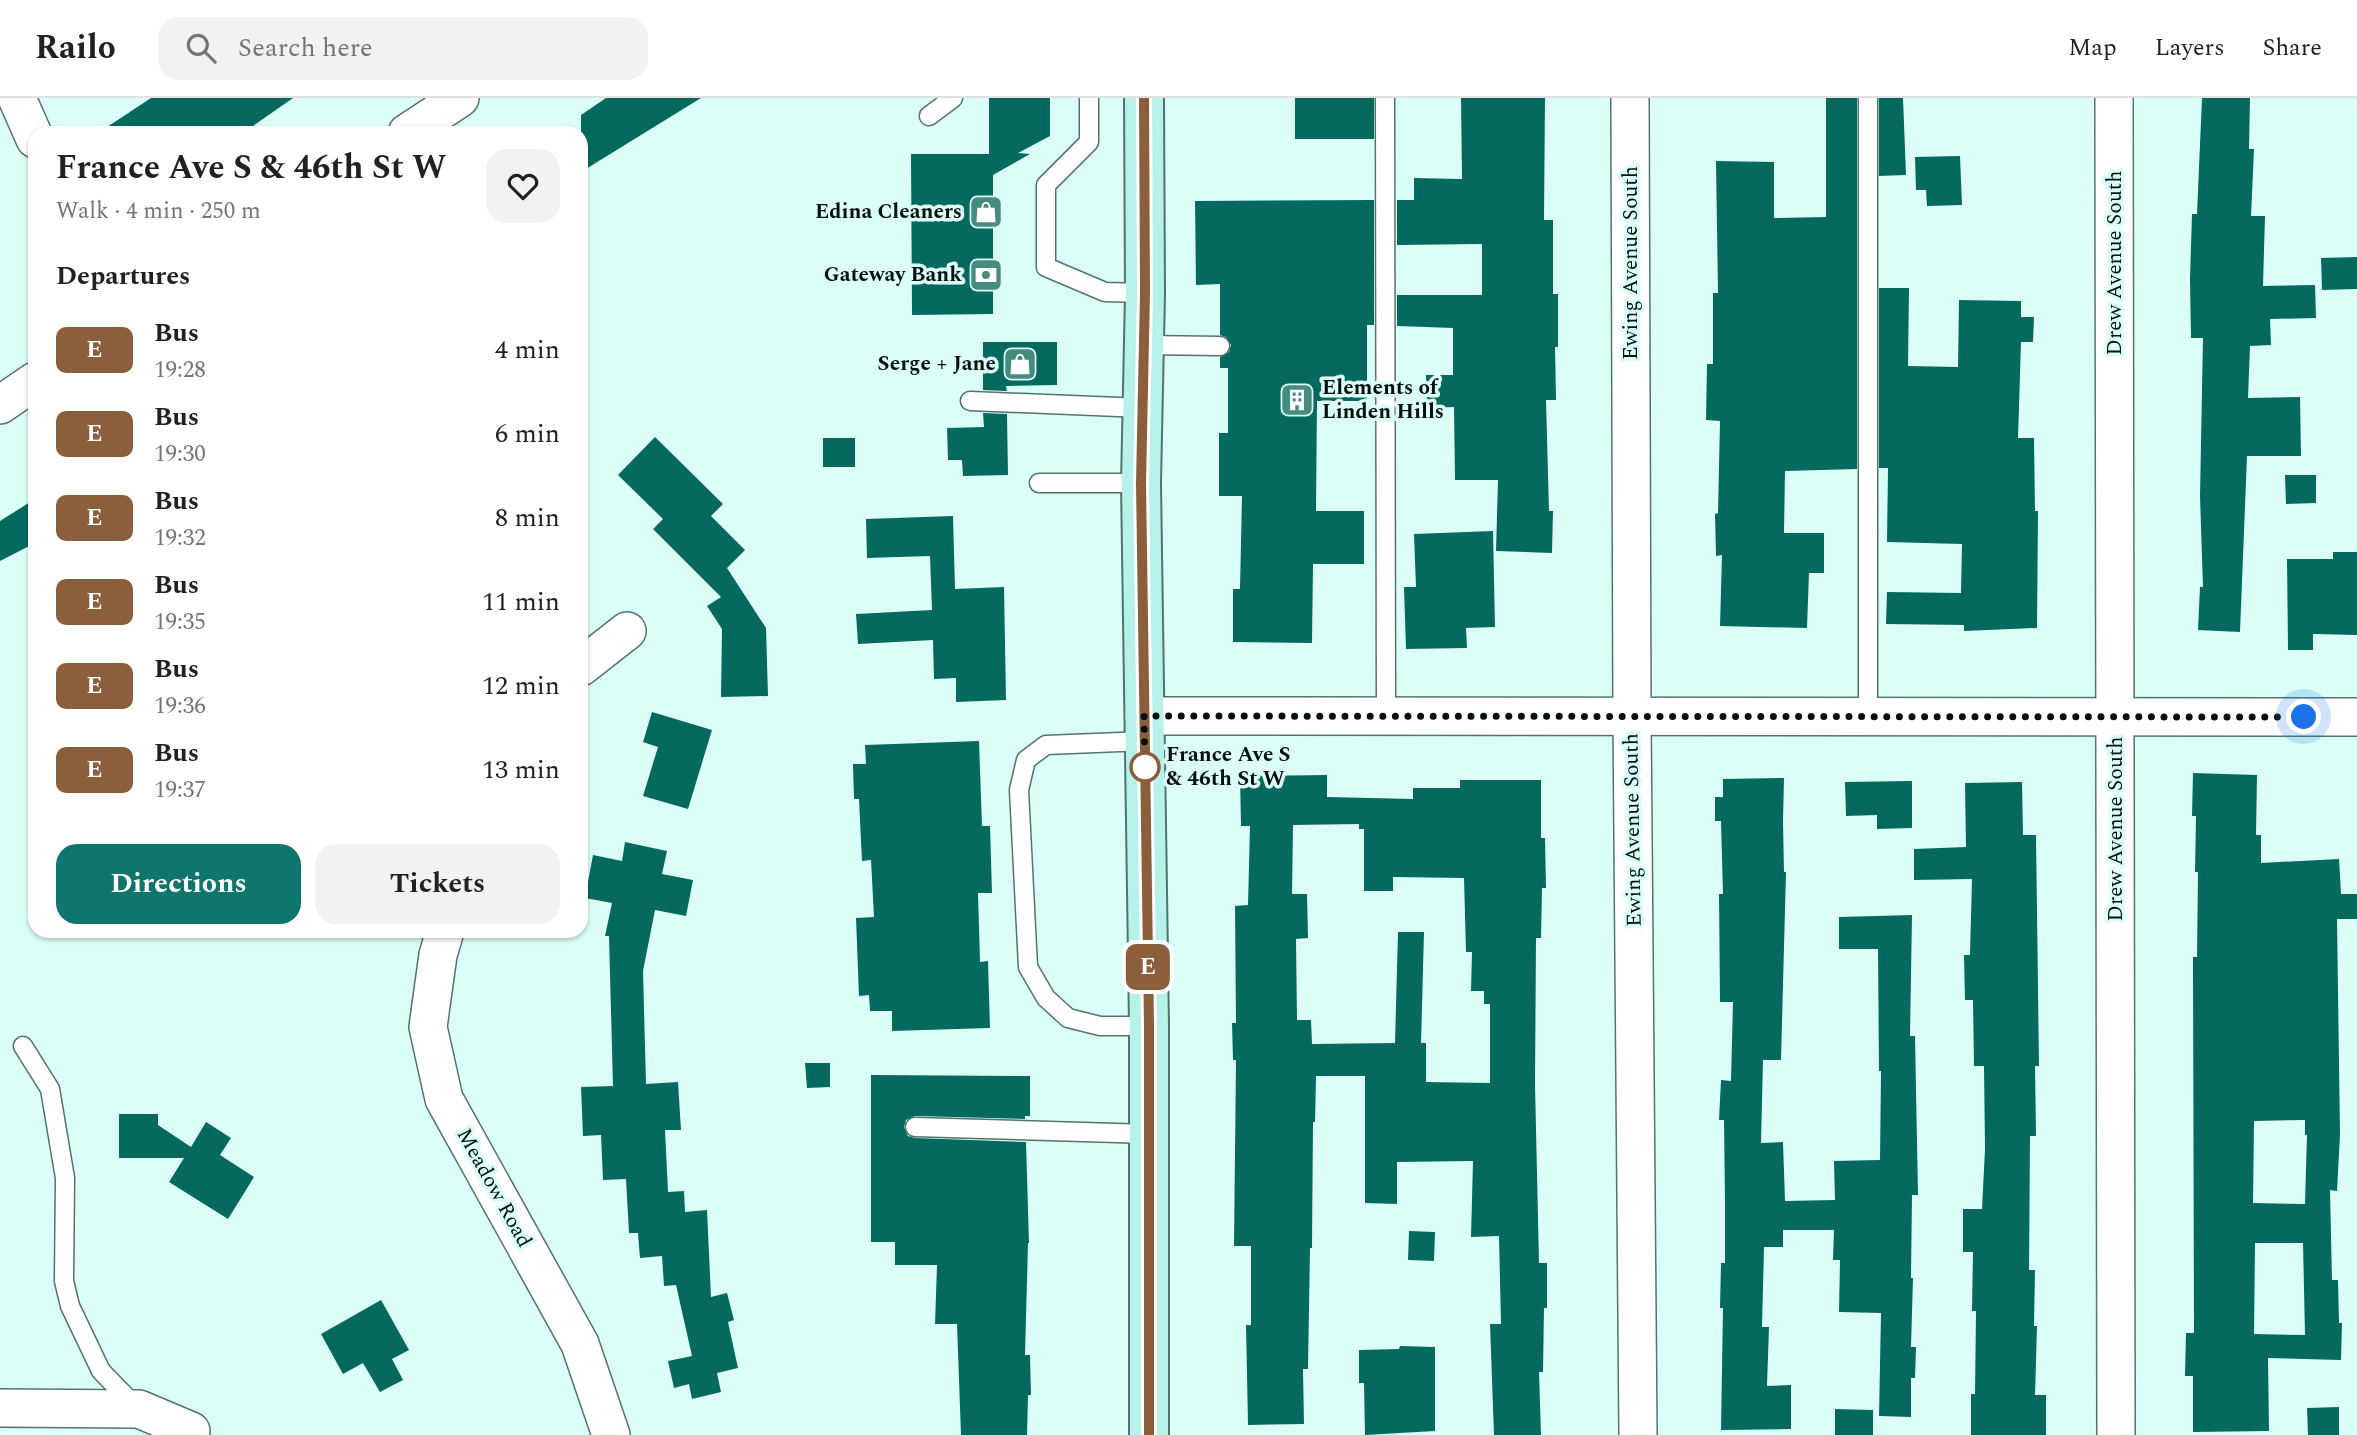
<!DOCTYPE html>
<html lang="en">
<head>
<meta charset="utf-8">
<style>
	body { margin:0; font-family:Spectral,serif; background:#f2f2f2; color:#202124; height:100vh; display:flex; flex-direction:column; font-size:26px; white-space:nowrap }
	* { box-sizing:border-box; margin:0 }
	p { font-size:23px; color:#757577 }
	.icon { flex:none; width:38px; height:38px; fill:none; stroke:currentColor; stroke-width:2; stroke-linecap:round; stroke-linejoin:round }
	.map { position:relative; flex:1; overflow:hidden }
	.sheet { position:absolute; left:28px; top:28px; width:560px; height:812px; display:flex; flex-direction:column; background:#fff; border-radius:21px; box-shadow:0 2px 5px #0004 }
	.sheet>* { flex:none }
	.badge { padding:0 14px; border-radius:10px; font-size:24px; line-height:46px }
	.you { position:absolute; width:35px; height:35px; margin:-18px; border:5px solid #fff; border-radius:50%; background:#1a73e8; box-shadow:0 0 0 10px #1a73e833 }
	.map>.badge { position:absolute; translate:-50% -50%; box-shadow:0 0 0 4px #fff }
	h2 { padding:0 28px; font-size:26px; line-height:63px }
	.round { display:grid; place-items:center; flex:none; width:74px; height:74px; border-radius:21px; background:#f2f2f2 }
	.summary { display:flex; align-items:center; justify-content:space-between; height:119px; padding:0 28px }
	h1 { font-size:33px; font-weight:700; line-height:52px }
	.button { display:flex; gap:14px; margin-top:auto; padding:14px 28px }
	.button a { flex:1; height:80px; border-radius:21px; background:#0f766e; color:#fff; font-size:28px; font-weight:700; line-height:80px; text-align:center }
	.button a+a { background:#f2f2f2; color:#202124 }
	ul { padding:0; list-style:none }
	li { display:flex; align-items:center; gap:21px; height:84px; padding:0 28px }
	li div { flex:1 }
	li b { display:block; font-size:26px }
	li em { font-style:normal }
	li .badge { min-width:77px; font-weight:700; text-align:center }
	header { display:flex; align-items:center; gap:42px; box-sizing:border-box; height:98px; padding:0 35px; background:#fff; border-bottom:2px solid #e0e0e0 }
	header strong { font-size:33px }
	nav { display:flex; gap:38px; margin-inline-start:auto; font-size:24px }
	.search { width:490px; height:63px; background:#f2f2f2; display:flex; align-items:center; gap:18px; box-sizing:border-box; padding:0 24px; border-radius:21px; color:#757577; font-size:26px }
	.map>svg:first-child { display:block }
	.building { fill:#05695e; fill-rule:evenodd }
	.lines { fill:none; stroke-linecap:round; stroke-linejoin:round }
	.lane-casing { stroke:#53736d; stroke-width:21 }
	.street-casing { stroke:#53736d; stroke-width:40 }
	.secondary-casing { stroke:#53736d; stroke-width:42 }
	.lane { stroke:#fff; stroke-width:18 }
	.street { stroke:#fff; stroke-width:37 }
	.secondary { stroke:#b6f1ea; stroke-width:38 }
	.line-casing { stroke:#fff; stroke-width:16 }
	.line { stroke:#8b5e3c; stroke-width:10 }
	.walk { stroke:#04100e; stroke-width:7; stroke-dasharray:0 12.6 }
	.stop-dot { fill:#fff; stroke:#8b5e3c; stroke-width:3.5 }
	.labels { text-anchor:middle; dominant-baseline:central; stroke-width:7; stroke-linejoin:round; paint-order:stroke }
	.poi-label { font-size:21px; font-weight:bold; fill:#04100e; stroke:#dbfff7; text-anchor:end }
	.street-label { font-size:21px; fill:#04100e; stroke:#dbfff7 }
	.stop-label { font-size:21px; font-weight:bold; fill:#04100e; stroke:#dbfff7; text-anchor:start }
</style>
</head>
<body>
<header>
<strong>Railo</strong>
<div class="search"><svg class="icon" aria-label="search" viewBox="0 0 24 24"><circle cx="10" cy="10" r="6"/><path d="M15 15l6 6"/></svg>Search here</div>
<nav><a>Map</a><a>Layers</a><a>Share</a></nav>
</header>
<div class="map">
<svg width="2357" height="1337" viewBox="0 0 2357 1337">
	<rect width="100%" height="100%" fill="#dbfff7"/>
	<g class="building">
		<polygon points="151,0 293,0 243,35 98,35"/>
		<polygon points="606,0 701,0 581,74 581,17"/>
		<polygon points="989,0 1050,0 1050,38 1018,55 1030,56 993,77 993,216 912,217 911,56 989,56"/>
		<rect x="1295" y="0" width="79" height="41"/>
		<polygon points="1461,0 1545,0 1544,122 1553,122 1553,196 1558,196 1558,249 1555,249 1556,302 1546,302 1549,413 1553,413 1552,455 1496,453 1498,382 1455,382 1454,309 1427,310 1426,277 1453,277 1453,230 1397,228 1397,197 1482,197 1482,146 1397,147 1397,102 1414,102 1414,80 1462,81"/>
		<polygon points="1826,0 1857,0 1857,371 1785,373 1784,435 1824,435 1824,475 1809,475 1807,530 1720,528 1722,457 1716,458 1715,416 1718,415 1720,323 1706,322 1707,266 1713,266 1713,195 1718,195 1716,63 1774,64 1774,120 1826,119"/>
		<polygon points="1879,0 1903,0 1906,77 1879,78"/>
		<polygon points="2202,0 2250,0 2249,51 2254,51 2251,118 2265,118 2263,188 2315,187 2316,220 2270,221 2271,247 2250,248 2248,300 2300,299 2301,358 2247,358 2240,534 2198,532 2200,489 2203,489 2200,398 2203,240 2191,240 2190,181 2192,116 2197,116"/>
		<polygon points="1960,58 1962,107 1927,108 1926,92 1916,92 1915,59"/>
		<polygon points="1374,102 1374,227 1367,227 1367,303 1317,303 1316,413 1364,413 1364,466 1313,466 1312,545 1233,544 1233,491 1240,491 1242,398 1219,398 1219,335 1228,335 1228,270 1220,270 1220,259 1229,254 1231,247 1226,239 1220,237 1220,186 1196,187 1195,103"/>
		<polygon points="2357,159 2357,191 2322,192 2321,160"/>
		<polygon points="1879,190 1909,190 1908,268 1958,269 1959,202 2021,203 2021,219 2034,219 2033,244 2021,244 2018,340 2034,340 2035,413 2038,413 2037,530 1964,533 1964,527 1886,526 1887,494 1961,495 1962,446 1887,444 1888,370 1879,370"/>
		<polygon points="983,244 1057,244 1057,287 1006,288 1007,293 983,292"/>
		<polygon points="983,315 1007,316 1008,377 963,378 962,362 948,362 947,330 984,329"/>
		<polygon points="655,339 723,406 711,418 745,452 727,470 766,530 768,598 721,599 722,531 707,508 721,499 653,431 663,421 618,377"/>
		<rect x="823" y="340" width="32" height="29"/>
		<polygon points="2285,377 2316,377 2316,405 2286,406"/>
		<polygon points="35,401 35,445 0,463 0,423"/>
		<polygon points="953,418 955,491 1004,489 1006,602 956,604 956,580 934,581 933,542 858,546 856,516 932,512 930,458 867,460 866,421"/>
		<polygon points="1493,433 1495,529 1466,530 1467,550 1406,551 1404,489 1416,489 1414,436"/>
		<polygon points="2333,454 2357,454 2357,537 2313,536 2313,552 2288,552 2287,461 2333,461"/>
		<polygon points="652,614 712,632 688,711 643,698 658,649 643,644"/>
		<polygon points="979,643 982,728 990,728 992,795 978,795 980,864 988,863 990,930 892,933 892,913 870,913 869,897 859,898 856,820 874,819 871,762 862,763 859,701 854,701 853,666 866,666 865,647"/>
		<path d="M2193,675l64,2 -1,60h5v28l78,-4 2,35h16v25h-20l3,215 -3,57 -7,-1 2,90h6l1,43h3l-1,37 -73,-2 1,73 -76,1v-56h-8l1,-43h8l-1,-376h4l1,-85h-3l1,-56h-4zM2305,1022v15h2l-2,69 -52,-1 1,-82zM2255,1145h48l2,92 -51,-1z"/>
		<path d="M1327,677v22l86,2v-11h47v-8h81v58h4l1,50h-4l-1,50h-5l-1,146 4,179h8v45h-3l-1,64h-4l2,63h-47l-4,-111h11l-2,-88 -28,1 2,-76 -76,1v42l-32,-1v-127h-49l-1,46h-2l-1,126h-2l-2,121h-5l1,55 -56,1 -2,-100h5v-79h-17l2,-186h-3l-1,-37h4l-1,-117 13,-1 2,-79h-9l-1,-50zM1359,726v5h5v62h29v-14l71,1 2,74h6l-1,39h13v13h6v79l-64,-1v-39h-5l3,-111h-26l-3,111 -83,1 -1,-24h-14l-1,-81 12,-1 -1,-44h-15l1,-69z"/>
		<polygon points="1784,680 1783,723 1784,774 1786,774 1781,962 1763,962 1761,1045 1783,1044 1785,1103 1835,1102 1834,1063 1880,1062 1881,973 1879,973 1878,851 1839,851 1839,819 1912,817 1910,938 1915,938 1918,1097 1912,1097 1911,1180 1913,1180 1911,1249 1916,1249 1915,1280 1911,1280 1911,1319 1879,1318 1881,1215 1839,1214 1840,1162 1833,1162 1834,1132 1783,1132 1783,1149 1764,1149 1762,1229 1769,1229 1767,1288 1791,1287 1791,1331 1721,1332 1723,1210 1720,1210 1721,1165 1725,1165 1725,1104 1724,1022 1719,1022 1721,982 1731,983 1733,904 1720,904 1719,796 1723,796 1721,723 1715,723 1715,699 1723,699 1723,681"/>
		<polygon points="1912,683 1912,730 1877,731 1877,717 1846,718 1845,684"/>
		<polygon points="2022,684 2023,737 2036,737 2039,968 2035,968 2036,1038 2030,1038 2029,1172 2035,1172 2034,1228 2037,1228 2035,1297 2046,1297 2046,1337 1971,1337 1971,1296 1975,1296 1976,1213 1972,1213 1973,1154 1963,1154 1963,1111 1982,1111 1985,1051 1984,968 1974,968 1973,902 1965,902 1964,857 1970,857 1972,781 1914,782 1914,751 1966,749 1965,685"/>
		<polygon points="625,744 667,753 662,776 693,782 686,818 655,812 643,873 646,986 678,984 681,1032 665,1032 668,1094 684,1093 685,1114 707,1112 711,1199 727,1195 734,1222 728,1224 738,1270 717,1275 721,1294 692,1301 689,1286 674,1290 668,1263 692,1258 676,1187 664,1188 662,1158 640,1160 638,1135 629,1135 626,1081 603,1082 601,1037 583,1038 581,989 613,988 609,838 605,838 612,805 585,800 593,757 622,763"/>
		<polygon points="805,965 830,965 830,989 807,990"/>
		<polygon points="871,977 1030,978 1030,1018 1025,1018 1025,1021 915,1018 906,1022 904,1029 908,1038 915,1040 1026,1044 1029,1145 1028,1145 1025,1257 1030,1257 1031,1297 1028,1297 1027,1337 961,1337 957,1226 935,1226 937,1167 895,1167 895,1144 871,1144"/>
		<polygon points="119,1016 158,1016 158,1027 191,1049 206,1024 231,1040 220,1057 254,1079 228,1121 169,1084 184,1060 119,1060"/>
		<polygon points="1409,1133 1435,1134 1434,1163 1408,1162"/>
		<polygon points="381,1202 409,1252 392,1261 403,1282 380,1294 363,1265 343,1276 321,1236"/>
		<polygon points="1400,1248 1435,1249 1435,1333 1365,1337 1364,1285 1359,1285 1359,1252 1399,1251"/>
		<polygon points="2339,1309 2339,1337 2308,1337 2307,1310"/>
		<polygon points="1835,1311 1873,1312 1873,1337 1835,1337"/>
	</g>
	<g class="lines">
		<defs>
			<g id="lane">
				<polyline points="1089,0 1089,44 1046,87 1046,169 1105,194 1145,195"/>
				<polyline points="1385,0 1386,618"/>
				<polyline points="1868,0 1868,619"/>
				<polyline points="929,18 953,0"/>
				<polyline points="1144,247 1220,248"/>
				<polyline points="970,303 1143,310"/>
				<polyline points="1039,385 1141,385"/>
				<polyline points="1145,643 1046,647 1026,662 1019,692 1028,869 1046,900 1068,920 1100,928 1149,928"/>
				<polyline points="23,948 50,991 65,1080 64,1183 70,1208 101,1273 136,1309"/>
				<polyline points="915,1029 1150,1036"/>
			</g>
			<g id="street">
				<polyline points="17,0 35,41"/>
				<polyline points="1630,0 1632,618 1638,1337"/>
				<polyline points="2114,0 2116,1337"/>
				<polyline points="407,35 460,0"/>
				<polyline points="0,307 35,283"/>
				<polyline points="581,569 627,533"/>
				<polyline points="1144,618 2357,619"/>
				<polyline points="445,833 438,857 428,929 444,1001 580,1246 611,1337"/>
				<polyline points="0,1310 139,1311 191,1333"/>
			</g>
			<polyline id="secondary" points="1144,0 1145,195 1141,385 1149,928 1149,1337"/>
		</defs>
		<use href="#lane" class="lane-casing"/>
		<use href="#street" class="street-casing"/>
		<use href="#secondary" class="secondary-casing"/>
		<use href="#lane" class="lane"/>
		<use href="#street" class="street"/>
		<use href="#secondary" class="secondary"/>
	</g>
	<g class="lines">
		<defs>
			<polyline id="line" points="1144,0 1145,195 1141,385 1149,928 1149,1337"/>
		</defs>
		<use href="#line" class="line-casing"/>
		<use href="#line" class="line"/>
		<polyline class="walk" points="1145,669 1144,618 2304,619"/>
	</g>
	<defs>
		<symbol id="shop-square" viewBox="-11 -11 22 22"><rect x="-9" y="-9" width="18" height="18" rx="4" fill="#468b7f" stroke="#dbfff7"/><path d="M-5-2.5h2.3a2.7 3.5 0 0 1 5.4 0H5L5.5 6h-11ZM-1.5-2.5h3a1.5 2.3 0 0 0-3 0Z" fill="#fff"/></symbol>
		<symbol id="bank-square" viewBox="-11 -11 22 22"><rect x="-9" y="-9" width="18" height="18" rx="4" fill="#468b7f" stroke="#dbfff7"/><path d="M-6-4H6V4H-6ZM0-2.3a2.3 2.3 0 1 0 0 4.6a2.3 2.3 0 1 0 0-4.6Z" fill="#fff"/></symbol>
		<symbol id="building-square" viewBox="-11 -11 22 22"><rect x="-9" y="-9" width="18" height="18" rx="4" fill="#468b7f" stroke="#dbfff7"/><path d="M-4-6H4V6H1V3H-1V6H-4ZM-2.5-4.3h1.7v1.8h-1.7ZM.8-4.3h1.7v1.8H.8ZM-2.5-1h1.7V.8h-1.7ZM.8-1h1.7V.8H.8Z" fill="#fff"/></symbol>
	</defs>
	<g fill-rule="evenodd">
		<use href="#shop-square" x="967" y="95" width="38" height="38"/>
		<use href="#bank-square" x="967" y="158" width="38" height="38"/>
		<use href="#shop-square" x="1001" y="247" width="38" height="38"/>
		<use href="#building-square" x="1278" y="283" width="38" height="38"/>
	</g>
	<circle class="stop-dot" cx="1145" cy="669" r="14"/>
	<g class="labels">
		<g class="poi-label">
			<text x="962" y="114">Edina Cleaners</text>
			<text x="962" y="177">Gateway Bank</text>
			<text x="996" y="266">Serge + Jane</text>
			<text x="1322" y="290" text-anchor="start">Elements of<tspan x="1322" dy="24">Linden Hills</tspan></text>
		</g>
		<g class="street-label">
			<text transform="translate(1631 165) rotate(-90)">Ewing Avenue South</text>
			<text transform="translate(2115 165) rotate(-90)">Drew Avenue South</text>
			<text transform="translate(2116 731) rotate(-90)">Drew Avenue South</text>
			<text transform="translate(1633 732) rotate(-91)">Ewing Avenue South</text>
			<text transform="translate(494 1090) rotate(61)">Meadow Road</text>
		</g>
		<g class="stop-label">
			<text x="1166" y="657">France Ave S<tspan x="1166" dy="24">&amp; 46th St W</tspan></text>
		</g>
	</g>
</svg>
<div class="you" style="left:2304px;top:619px"></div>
<b class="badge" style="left:1148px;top:869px;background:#8b5e3c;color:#fff">E</b>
<section class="sheet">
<div class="summary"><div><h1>France Ave S &amp; 46th St W</h1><p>Walk · 4 min · 250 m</p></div><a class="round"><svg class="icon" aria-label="heart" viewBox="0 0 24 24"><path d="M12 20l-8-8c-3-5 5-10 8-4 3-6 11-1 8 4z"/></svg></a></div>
<h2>Departures</h2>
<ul>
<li><span class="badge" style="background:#8b5e3c;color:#fff">E</span><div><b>Bus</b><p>19:28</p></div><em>4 min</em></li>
<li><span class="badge" style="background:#8b5e3c;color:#fff">E</span><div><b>Bus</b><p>19:30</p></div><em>6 min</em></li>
<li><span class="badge" style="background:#8b5e3c;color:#fff">E</span><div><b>Bus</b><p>19:32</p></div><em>8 min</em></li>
<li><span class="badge" style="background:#8b5e3c;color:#fff">E</span><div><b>Bus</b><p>19:35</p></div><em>11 min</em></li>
<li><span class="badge" style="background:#8b5e3c;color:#fff">E</span><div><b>Bus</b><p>19:36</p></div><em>12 min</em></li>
<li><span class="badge" style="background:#8b5e3c;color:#fff">E</span><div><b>Bus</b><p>19:37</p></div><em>13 min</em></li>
</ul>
<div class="button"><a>Directions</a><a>Tickets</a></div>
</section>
</div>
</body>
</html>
